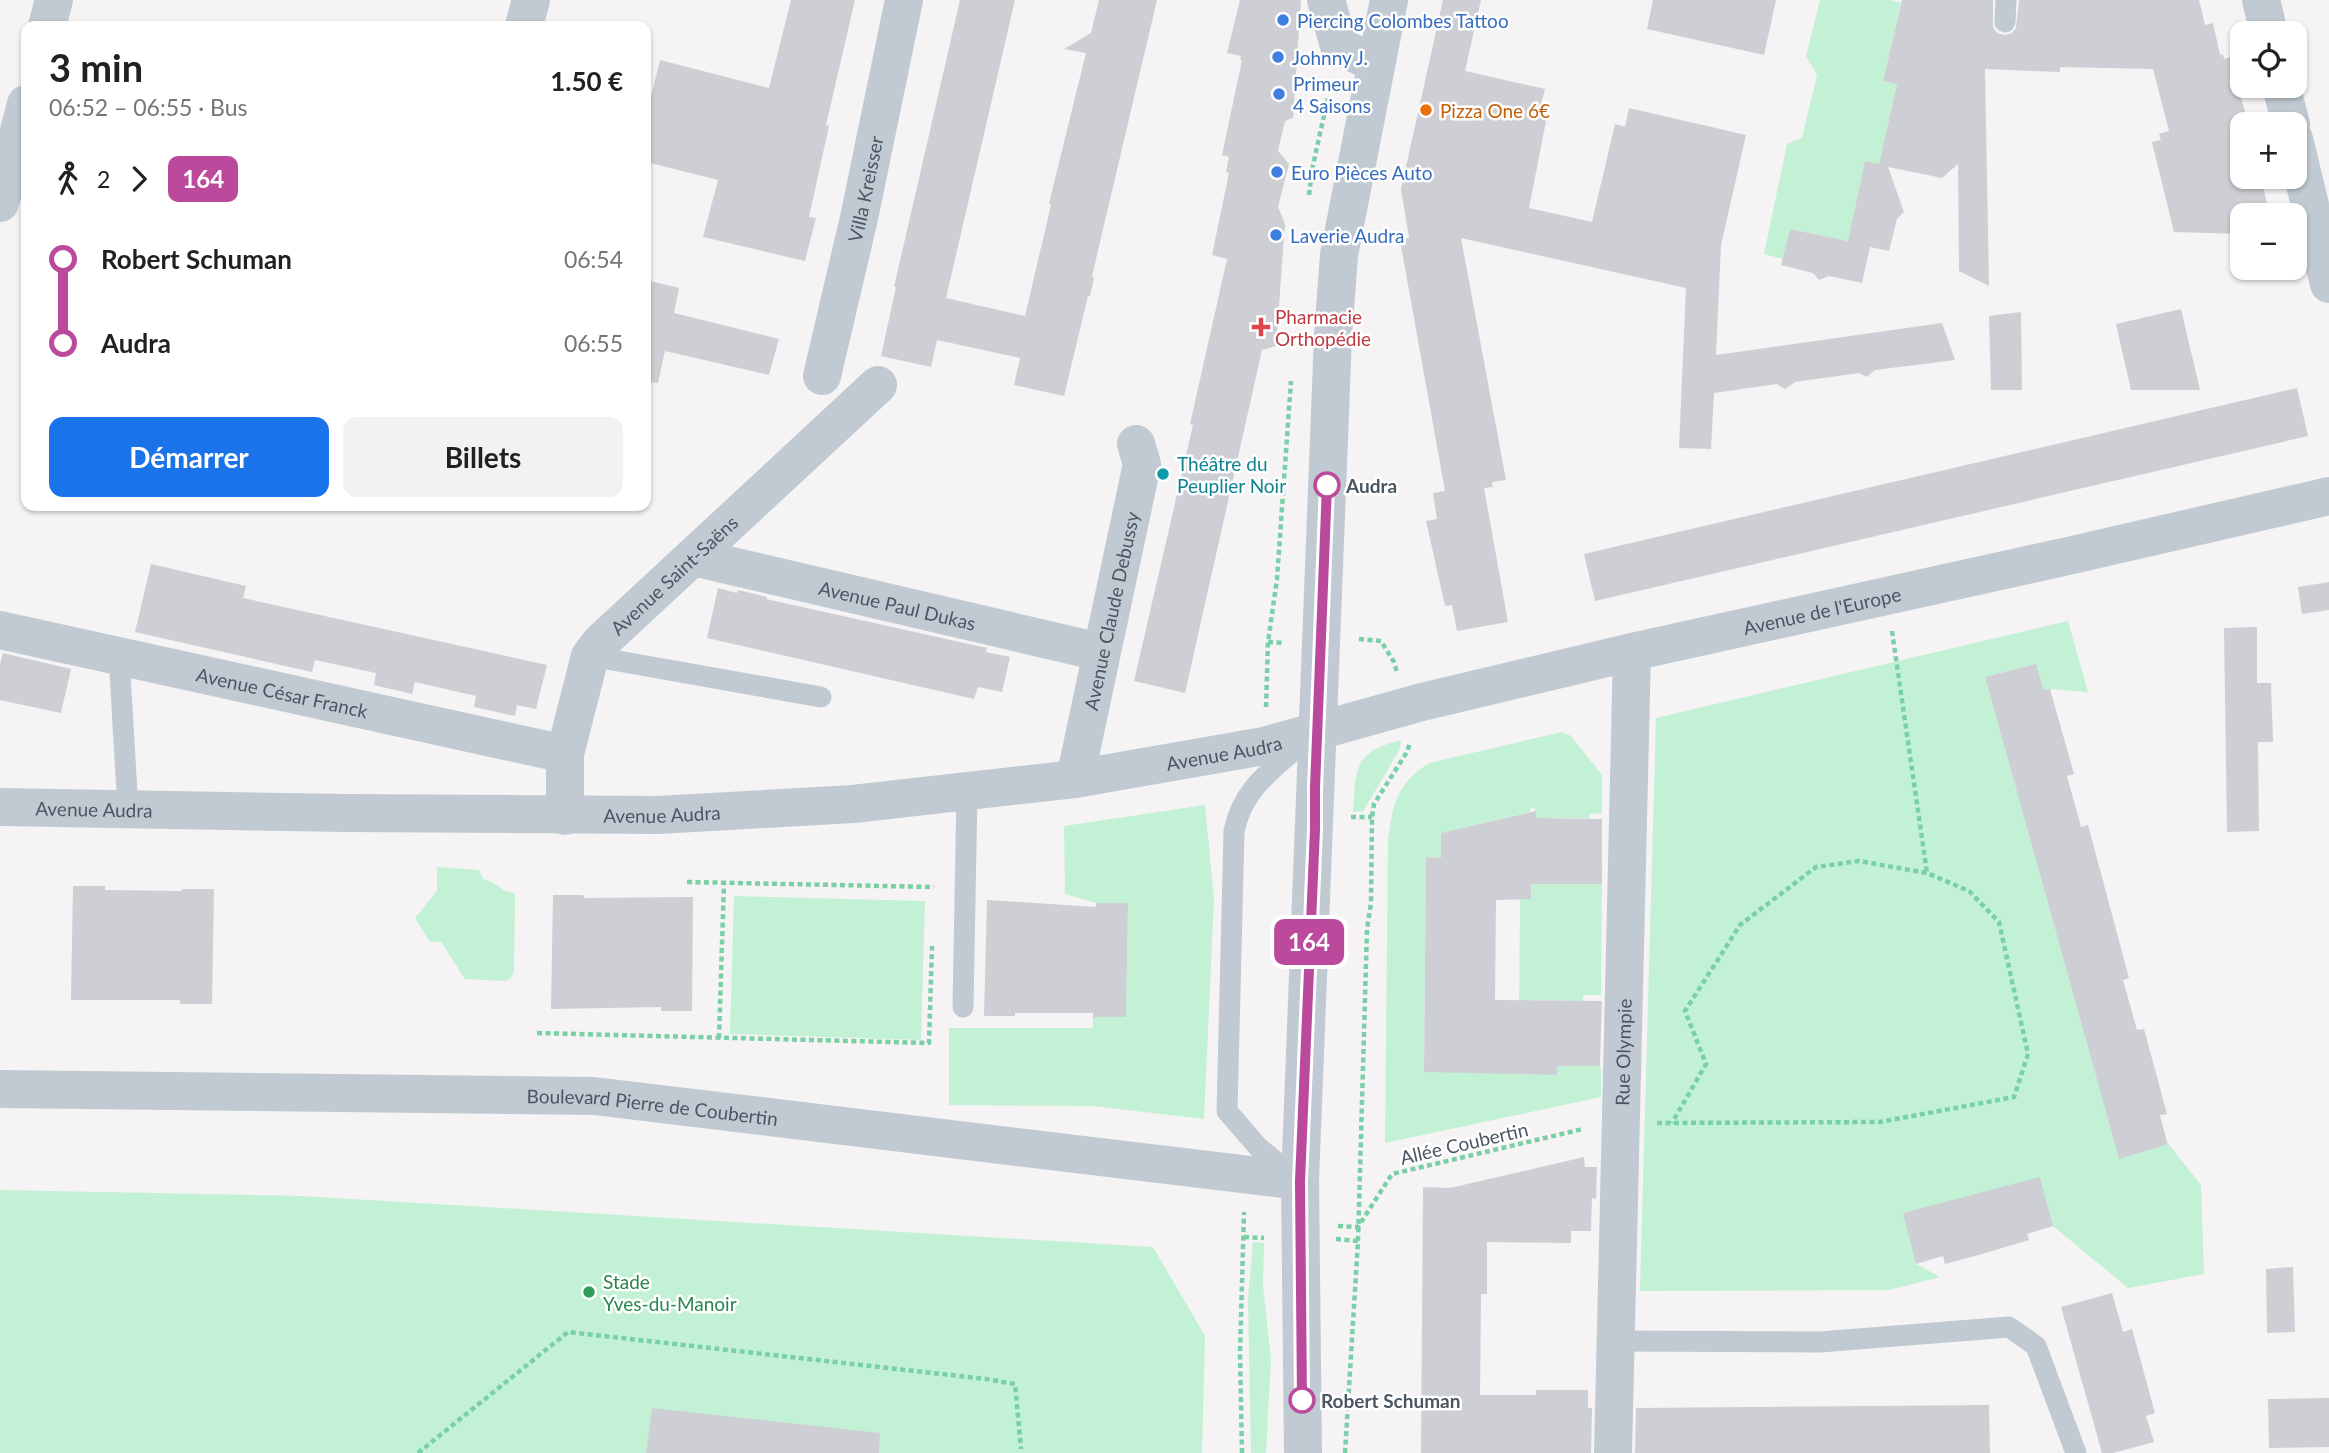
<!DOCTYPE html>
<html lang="fr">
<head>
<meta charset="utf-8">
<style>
	body { margin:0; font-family:Lato,sans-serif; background:#f2f2f2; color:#202124; height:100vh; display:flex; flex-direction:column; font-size:26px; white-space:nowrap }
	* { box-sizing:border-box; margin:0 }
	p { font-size:23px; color:#757577 }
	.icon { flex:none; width:38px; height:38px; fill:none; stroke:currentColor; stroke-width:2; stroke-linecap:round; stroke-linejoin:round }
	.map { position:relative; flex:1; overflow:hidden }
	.sheet { position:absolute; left:21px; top:21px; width:630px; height:490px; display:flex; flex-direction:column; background:#fff; border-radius:14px; box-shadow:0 2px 5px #0004 }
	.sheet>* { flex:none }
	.badge { padding:0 14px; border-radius:10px; font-size:24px; line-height:46px }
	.controls { position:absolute; left:2230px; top:21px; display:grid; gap:14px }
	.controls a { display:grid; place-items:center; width:77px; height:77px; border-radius:14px; background:#fff; box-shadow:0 2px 5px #0004; font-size:35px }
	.map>.badge { position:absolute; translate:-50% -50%; box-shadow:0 0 0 4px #fff }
	.legs { display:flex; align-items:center; gap:10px; height:77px; padding:0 28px; font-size:23px }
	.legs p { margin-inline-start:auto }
	.head { display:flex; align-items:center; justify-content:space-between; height:119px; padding:0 28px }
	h1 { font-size:38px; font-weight:700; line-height:52px }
	.primary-button { display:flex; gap:14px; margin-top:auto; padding:14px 28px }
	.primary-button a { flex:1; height:80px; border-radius:14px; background:#1a73e8; color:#fff; font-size:28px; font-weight:700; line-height:80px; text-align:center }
	.primary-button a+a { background:#f2f2f2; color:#202124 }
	ul { padding:0 28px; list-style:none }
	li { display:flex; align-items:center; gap:24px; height:84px; font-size:26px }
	li i { display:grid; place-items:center; width:10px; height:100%; margin:0 9px; background:currentColor }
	li i::after { content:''; width:18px; height:18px; margin:-9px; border:5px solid; border-radius:50%; background:#fff }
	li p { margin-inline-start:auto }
	li:first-child i { background:linear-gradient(#0000 50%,currentColor 0) }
	li:last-child i { background:linear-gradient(currentColor 50%,#0000 0) }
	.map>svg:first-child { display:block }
	.green { fill:#c3f1d5 }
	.building { fill:#cdcfd5 }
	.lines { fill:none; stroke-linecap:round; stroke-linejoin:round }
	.path { stroke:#7ad0a6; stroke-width:4.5; stroke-dasharray:5 3.5; stroke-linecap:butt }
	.service { stroke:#c1cad2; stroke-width:21 }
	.minor { stroke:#c1cad2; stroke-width:38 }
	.tertiary { stroke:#c1cad2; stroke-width:38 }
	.line-1-casing { stroke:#fff; stroke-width:16 }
	.line-1 { stroke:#bb4a9d; stroke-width:10 }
	.shop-dot { fill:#3f7fe0; stroke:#fff; stroke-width:2.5 }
	.food-dot { fill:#e8710a; stroke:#fff; stroke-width:2.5 }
	.health-dot { fill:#e0444e; stroke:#fff; stroke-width:2.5 }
	.culture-dot { fill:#0f9aa8; stroke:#fff; stroke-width:2.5 }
	.stop-1-dot { fill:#fff; stroke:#bb4a9d; stroke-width:3.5 }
	.leisure-dot { fill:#2e9e5b; stroke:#fff; stroke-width:2.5 }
	.labels { text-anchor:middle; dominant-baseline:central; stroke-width:5; stroke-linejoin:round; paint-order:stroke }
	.shop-label { font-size:19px; fill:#366cbe; stroke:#fff; text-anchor:start }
	.food-label { font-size:19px; fill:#c56008; stroke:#fff; text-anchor:start }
	.street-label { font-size:19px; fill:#4a5661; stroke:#fff }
	.health-label { font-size:19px; fill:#be3a42; stroke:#fff; text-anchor:start }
	.culture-label { font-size:19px; fill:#0d838f; stroke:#fff; text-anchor:start }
	.stop-label { font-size:19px; font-weight:bold; fill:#4a5661; stroke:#fff; text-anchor:start }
	.leisure-label { font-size:19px; fill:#27864d; stroke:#fff; text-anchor:start }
</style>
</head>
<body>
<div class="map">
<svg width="2329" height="1453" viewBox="0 0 2329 1453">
	<rect width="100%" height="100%" fill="#f5f3f3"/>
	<g class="green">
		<polygon points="1820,0 1890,0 1901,3 1883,81 1897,84 1879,164 1865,162 1848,241 1790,229 1783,259 1764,254 1787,144 1802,138 1817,75 1806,56"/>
		<polygon points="2068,621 2088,692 2051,689 2044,690 2036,664 1985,677 2118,1155 2167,1142 2201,1185 2204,1274 2128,1288 2053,1226 2040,1178 1916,1264 1940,1277 1889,1290 1640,1291 1656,718"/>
		<path d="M1562,732l9,4 31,39v38l-13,1v4h-53l-1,-10h-4l-1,4 -89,21v25l-15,-1 -2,214 133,4v-9h44v31l-216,46 3,-303c5,-37 8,-55 41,-77z"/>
		<path d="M1401,740l-1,9 -35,59 -2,3 -10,1c3,-45 1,-60 48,-72z"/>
		<polygon points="1205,805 1214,899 1204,1119 1093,1106 949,1105 949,1028 1093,1028 1093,1017 1126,1017 1128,904 1096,903 1065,894 1064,826"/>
		<path d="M437,867l42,3 4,9c14,3 19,14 32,14l-1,79 -3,6 -5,3 -41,-2 -24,-37h-11l-15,-24 22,-27z"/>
		<polygon points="1531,884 1602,884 1601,995 1583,995 1583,1001 1531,1000 1531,1030 1519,1030 1520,899 1531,899"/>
		<polygon points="734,896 925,901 921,1040 730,1034"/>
		<polygon points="0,1190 302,1196 1153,1247 1205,1336 1202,1453 0,1453"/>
		<polygon points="1253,1242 1264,1243 1263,1285 1271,1359 1266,1453 1251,1453 1248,1298"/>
	</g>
	<g class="building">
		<polygon points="791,0 855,0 826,125 829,126 809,217 816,218 805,261 703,237 718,180 646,162 646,117 660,60 769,88"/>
		<polygon points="960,0 1015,0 946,298 1025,316 1051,205 1049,203 1086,53 1064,49 1091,33 1099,0 1157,0 1092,276 1094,278 1090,296 1088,296 1064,396 1014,385 1020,358 937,340 931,367 881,356 896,287 894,287"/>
		<polygon points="1240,0 1301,0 1293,118 1285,121 1278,151 1289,164 1278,207 1285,224 1276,346 1262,350 1185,693 1134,681 1193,425 1190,424 1227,259 1212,255 1229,173 1226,172 1229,157 1222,155 1242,60 1240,60 1241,56 1227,53"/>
		<polygon points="1443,0 1481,0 1465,71 1545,89 1541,104 1549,106 1529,208 1592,222 1615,124 1625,127 1629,108 1746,135 1721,245 1716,355 1942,323 1955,360 1875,370 1867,377 1859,373 1795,382 1785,389 1777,384 1714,393 1711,449 1679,448 1686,288 1461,238 1506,480 1492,482 1493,487 1484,488 1508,622 1457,631 1452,605 1445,606 1426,521 1437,519 1433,493 1445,491 1400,240 1409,238 1401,189"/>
		<polygon points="1653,0 1776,0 1764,55 1647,29"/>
		<polygon points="1902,0 1993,0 1993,27 1997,33 2005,35 2012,33 2016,28 2019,0 2199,0 2205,25 2213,23 2220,55 2223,54 2224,59 2231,57 2240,93 2248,124 2238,124 2242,138 2242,177 2252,177 2254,184 2262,183 2270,215 2242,215 2242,234 2174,232 2152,142 2161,140 2159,134 2169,131 2153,69 2060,67 2060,72 1985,69 1989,286 1959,271 1958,164 1942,178 1888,167 1904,212 1897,219 1889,251 1870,247 1862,283 1829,276 1819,280 1813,273 1781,265 1790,229 1848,241 1865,161 1879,164 1897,84 1883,81"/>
		<polygon points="646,280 679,288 674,313 779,339 769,375 665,351 658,383 646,382"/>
		<polygon points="2181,309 2200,390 2131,390 2116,324"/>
		<polygon points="2021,312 2022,390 1991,390 1989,316"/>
		<polygon points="2297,388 2308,436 1595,601 1584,554"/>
		<polygon points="151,564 246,586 243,598 547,665 536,709 517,705 515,716 474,707 476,696 415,682 412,694 374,685 376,673 315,660 312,672 135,632"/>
		<polygon points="2329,582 2329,610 2302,614 2298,587"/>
		<polygon points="718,588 737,593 738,590 767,597 766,599 987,648 986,652 1010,657 1002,692 978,687 974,699 707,638"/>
		<polygon points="2257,627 2257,683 2271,683 2273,742 2258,742 2259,831 2227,832 2224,628"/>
		<polygon points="3,653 71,669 61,713 0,700 0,664"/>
		<polygon points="2036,664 2044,690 2050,689 2074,774 2067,776 2081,827 2088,825 2129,978 2123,980 2137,1030 2144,1029 2167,1114 2160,1115 2167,1142 2166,1145 2119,1159 1985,677"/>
		<polygon points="1536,811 1536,818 1602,819 1602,884 1531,884 1531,899 1496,900 1495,1000 1602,1001 1600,1066 1557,1066 1557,1075 1424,1072 1426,857 1441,858 1441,833"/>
		<polygon points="73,886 105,886 105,890 182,891 182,889 214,889 212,1004 180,1004 180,1000 71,1000"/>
		<polygon points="553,895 583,895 584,898 693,897 692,1011 661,1011 661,1007 551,1009"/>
		<polygon points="987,900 1096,907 1096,903 1128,903 1126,1017 1093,1017 1093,1013 1015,1013 1015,1016 984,1016"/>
		<polygon points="1584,1157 1585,1167 1597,1167 1596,1199 1592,1198 1591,1231 1571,1231 1571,1243 1487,1242 1487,1294 1481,1294 1480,1395 1536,1395 1536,1390 1588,1390 1588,1408 1592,1408 1591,1453 1421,1453 1423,1187 1450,1188"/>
		<polygon points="2040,1177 2053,1226 2027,1234 2029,1240 1982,1254 1945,1264 1943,1256 1916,1264 1903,1213"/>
		<polygon points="2293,1267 2295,1332 2267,1333 2266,1269"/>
		<polygon points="2112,1293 2123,1332 2132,1329 2155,1413 2146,1416 2154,1442 2113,1453 2102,1453 2061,1307"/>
		<polygon points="2329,1398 2329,1447 2269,1448 2268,1399"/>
		<polygon points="1989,1405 1990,1453 1635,1453 1636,1408"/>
		<polygon points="652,1408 880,1433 879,1453 646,1453"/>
	</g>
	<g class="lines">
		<g class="path">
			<polyline points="1309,195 1312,170 1328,97"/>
			<polyline points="1892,631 1927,873"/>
			<polyline points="1359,639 1381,641 1394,662 1397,672"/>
			<polyline points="1268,642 1284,643"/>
			<polyline points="1266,707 1268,642 1277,579 1291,381"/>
			<polyline points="1351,817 1372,817"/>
			<polyline points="687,882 934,887"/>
			<polyline points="537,1033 929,1043 932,946"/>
			<polyline points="719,1038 724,883"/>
			<polyline points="1657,1123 1880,1122 2014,1097 2028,1054 1999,922 1969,891 1927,873 1859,861 1816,867 1740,925 1685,1011 1706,1064 1672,1123"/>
			<polyline points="1338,1226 1358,1227 1392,1174 1583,1129"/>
			<polyline points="1244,1237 1264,1238"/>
			<polyline points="1336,1239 1358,1241"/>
			<polyline points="418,1453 568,1332 986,1379 1015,1384 1021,1449"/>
			<polyline points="1242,1453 1240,1353 1244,1212"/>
			<polyline points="1345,1453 1358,1241 1367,929 1371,903 1372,817 1374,804 1407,752 1410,743"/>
		</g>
		<g class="service">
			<polyline points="2005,22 2006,0"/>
			<polyline points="119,656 128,810"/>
			<polyline points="590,656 821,697"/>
			<polyline points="963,1007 967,792"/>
			<path d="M1292,1175l-34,-28 -31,-36 7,-280c9,-43 37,-60 68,-88"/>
			<polyline points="1616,1341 1820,1342 2009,1327 2036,1346 2076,1453"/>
		</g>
		<g class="minor">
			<polyline points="1326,0 1339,46 1376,64"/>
			<polyline points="2261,0 2269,33"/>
			<polyline points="47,26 54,0"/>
			<polyline points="524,26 531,0"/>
			<polyline points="2281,86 2291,124"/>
			<polyline points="2294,139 2329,284"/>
			<polyline points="0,203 26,104"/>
			<path id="s1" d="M822,376l37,-158 45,-218"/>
			<path id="s2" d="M693,557l407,95"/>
			<path id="s3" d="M0,630l565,124"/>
			<path id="s4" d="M1075,779l67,-315 -6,-20"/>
			<path id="s5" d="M565,816v-62l25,-98 10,-13 278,-258"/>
			<path id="s6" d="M0,1089l594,7 706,85"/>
			<path id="s7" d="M1613,1453l19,-801"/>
		</g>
		<g class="tertiary">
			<path id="s8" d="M0,807l346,6 312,2 195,-11 222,-25 189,-33 158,-44 210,-50 436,-96 261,-60"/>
			<polyline points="1303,1453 1300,1181 1333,336 1339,255 1389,0"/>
		</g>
	</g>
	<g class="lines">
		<defs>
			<polyline id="line-1" points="1302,1400 1300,1181 1315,829 1315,788 1327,485"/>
		</defs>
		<use href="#line-1" class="line-1-casing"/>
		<use href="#line-1" class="line-1"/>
	</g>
	<g class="shop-dot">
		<circle cx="1283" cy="20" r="7"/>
		<circle cx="1278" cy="57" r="7"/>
		<circle cx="1279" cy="94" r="7"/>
		<circle cx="1277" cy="172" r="7"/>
		<circle cx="1276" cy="235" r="7"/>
	</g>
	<circle class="food-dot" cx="1426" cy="110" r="7"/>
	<path class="health-dot" d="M1257.5 316.5h7v7h7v7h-7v7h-7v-7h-7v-7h7z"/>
	<circle class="culture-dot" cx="1163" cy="474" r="7"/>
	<g class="stop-1-dot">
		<circle cx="1327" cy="485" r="12"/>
		<circle cx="1302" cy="1400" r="12"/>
	</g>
	<circle class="leisure-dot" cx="589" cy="1292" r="7"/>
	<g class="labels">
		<g class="shop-label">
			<text x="1297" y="20">Piercing Colombes Tattoo</text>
			<text x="1292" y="57">Johnny J.</text>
			<text x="1293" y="83">Primeur<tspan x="1293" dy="22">4 Saisons</tspan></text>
			<text x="1291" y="172">Euro Pièces Auto</text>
			<text x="1290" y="235">Laverie Audra</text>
		</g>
		<g class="food-label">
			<text x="1440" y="110">Pizza One 6€</text>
		</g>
		<g class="street-label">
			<text stroke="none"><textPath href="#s1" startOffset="192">Villa Kreisser</textPath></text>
			<text stroke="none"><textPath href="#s5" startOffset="280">Avenue Saint-Saëns</textPath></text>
			<text stroke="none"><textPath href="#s2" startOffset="210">Avenue Paul Dukas</textPath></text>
			<text stroke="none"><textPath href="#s8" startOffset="1843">Avenue de l'Europe</textPath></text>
			<text stroke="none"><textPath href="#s4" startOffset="172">Avenue Claude Debussy</textPath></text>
			<text stroke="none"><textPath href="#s3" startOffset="289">Avenue César Franck</textPath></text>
			<text stroke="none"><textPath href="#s8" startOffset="1228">Avenue Audra</textPath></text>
			<text stroke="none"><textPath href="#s8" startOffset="94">Avenue Audra</textPath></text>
			<text stroke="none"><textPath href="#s8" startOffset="662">Avenue Audra</textPath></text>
			<text stroke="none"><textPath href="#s7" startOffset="401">Rue Olympie</textPath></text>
			<text stroke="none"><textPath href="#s6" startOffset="653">Boulevard Pierre de Coubertin</textPath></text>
			<text transform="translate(1464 1143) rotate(-13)">Allée Coubertin</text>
		</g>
		<g class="health-label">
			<text x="1275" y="316">Pharmacie<tspan x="1275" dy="22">Orthopédie</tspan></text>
		</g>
		<g class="culture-label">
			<text x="1177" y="463">Théâtre du<tspan x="1177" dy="22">Peuplier Noir</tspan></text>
		</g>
		<g class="stop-label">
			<text x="1346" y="485">Audra</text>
			<text x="1321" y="1400">Robert Schuman</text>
		</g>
		<g class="leisure-label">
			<text x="603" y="1281">Stade<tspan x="603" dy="22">Yves-du-Manoir</tspan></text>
		</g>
	</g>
</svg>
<div class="controls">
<a><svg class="icon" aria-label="locate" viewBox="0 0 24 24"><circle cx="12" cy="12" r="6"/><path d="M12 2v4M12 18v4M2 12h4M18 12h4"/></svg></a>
<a>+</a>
<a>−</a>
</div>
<b class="badge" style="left:1309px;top:942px;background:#bb4a9d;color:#fff">164</b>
<section class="sheet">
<div class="head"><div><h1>3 min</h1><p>06:52 – 06:55 · Bus</p></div><b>1.50 €</b></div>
<div class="legs"><svg class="icon" aria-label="walk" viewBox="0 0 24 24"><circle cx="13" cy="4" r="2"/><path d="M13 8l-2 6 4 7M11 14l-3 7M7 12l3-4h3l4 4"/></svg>2<svg class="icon" aria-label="forward" viewBox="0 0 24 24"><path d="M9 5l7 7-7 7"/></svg><b class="badge" style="background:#bb4a9d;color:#fff">164</b></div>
<ul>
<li><i style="color:#bb4a9d"></i><b>Robert Schuman</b><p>06:54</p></li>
<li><i style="color:#bb4a9d"></i><b>Audra</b><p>06:55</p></li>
</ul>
<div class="primary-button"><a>Démarrer</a><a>Billets</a></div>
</section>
</div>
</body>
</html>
